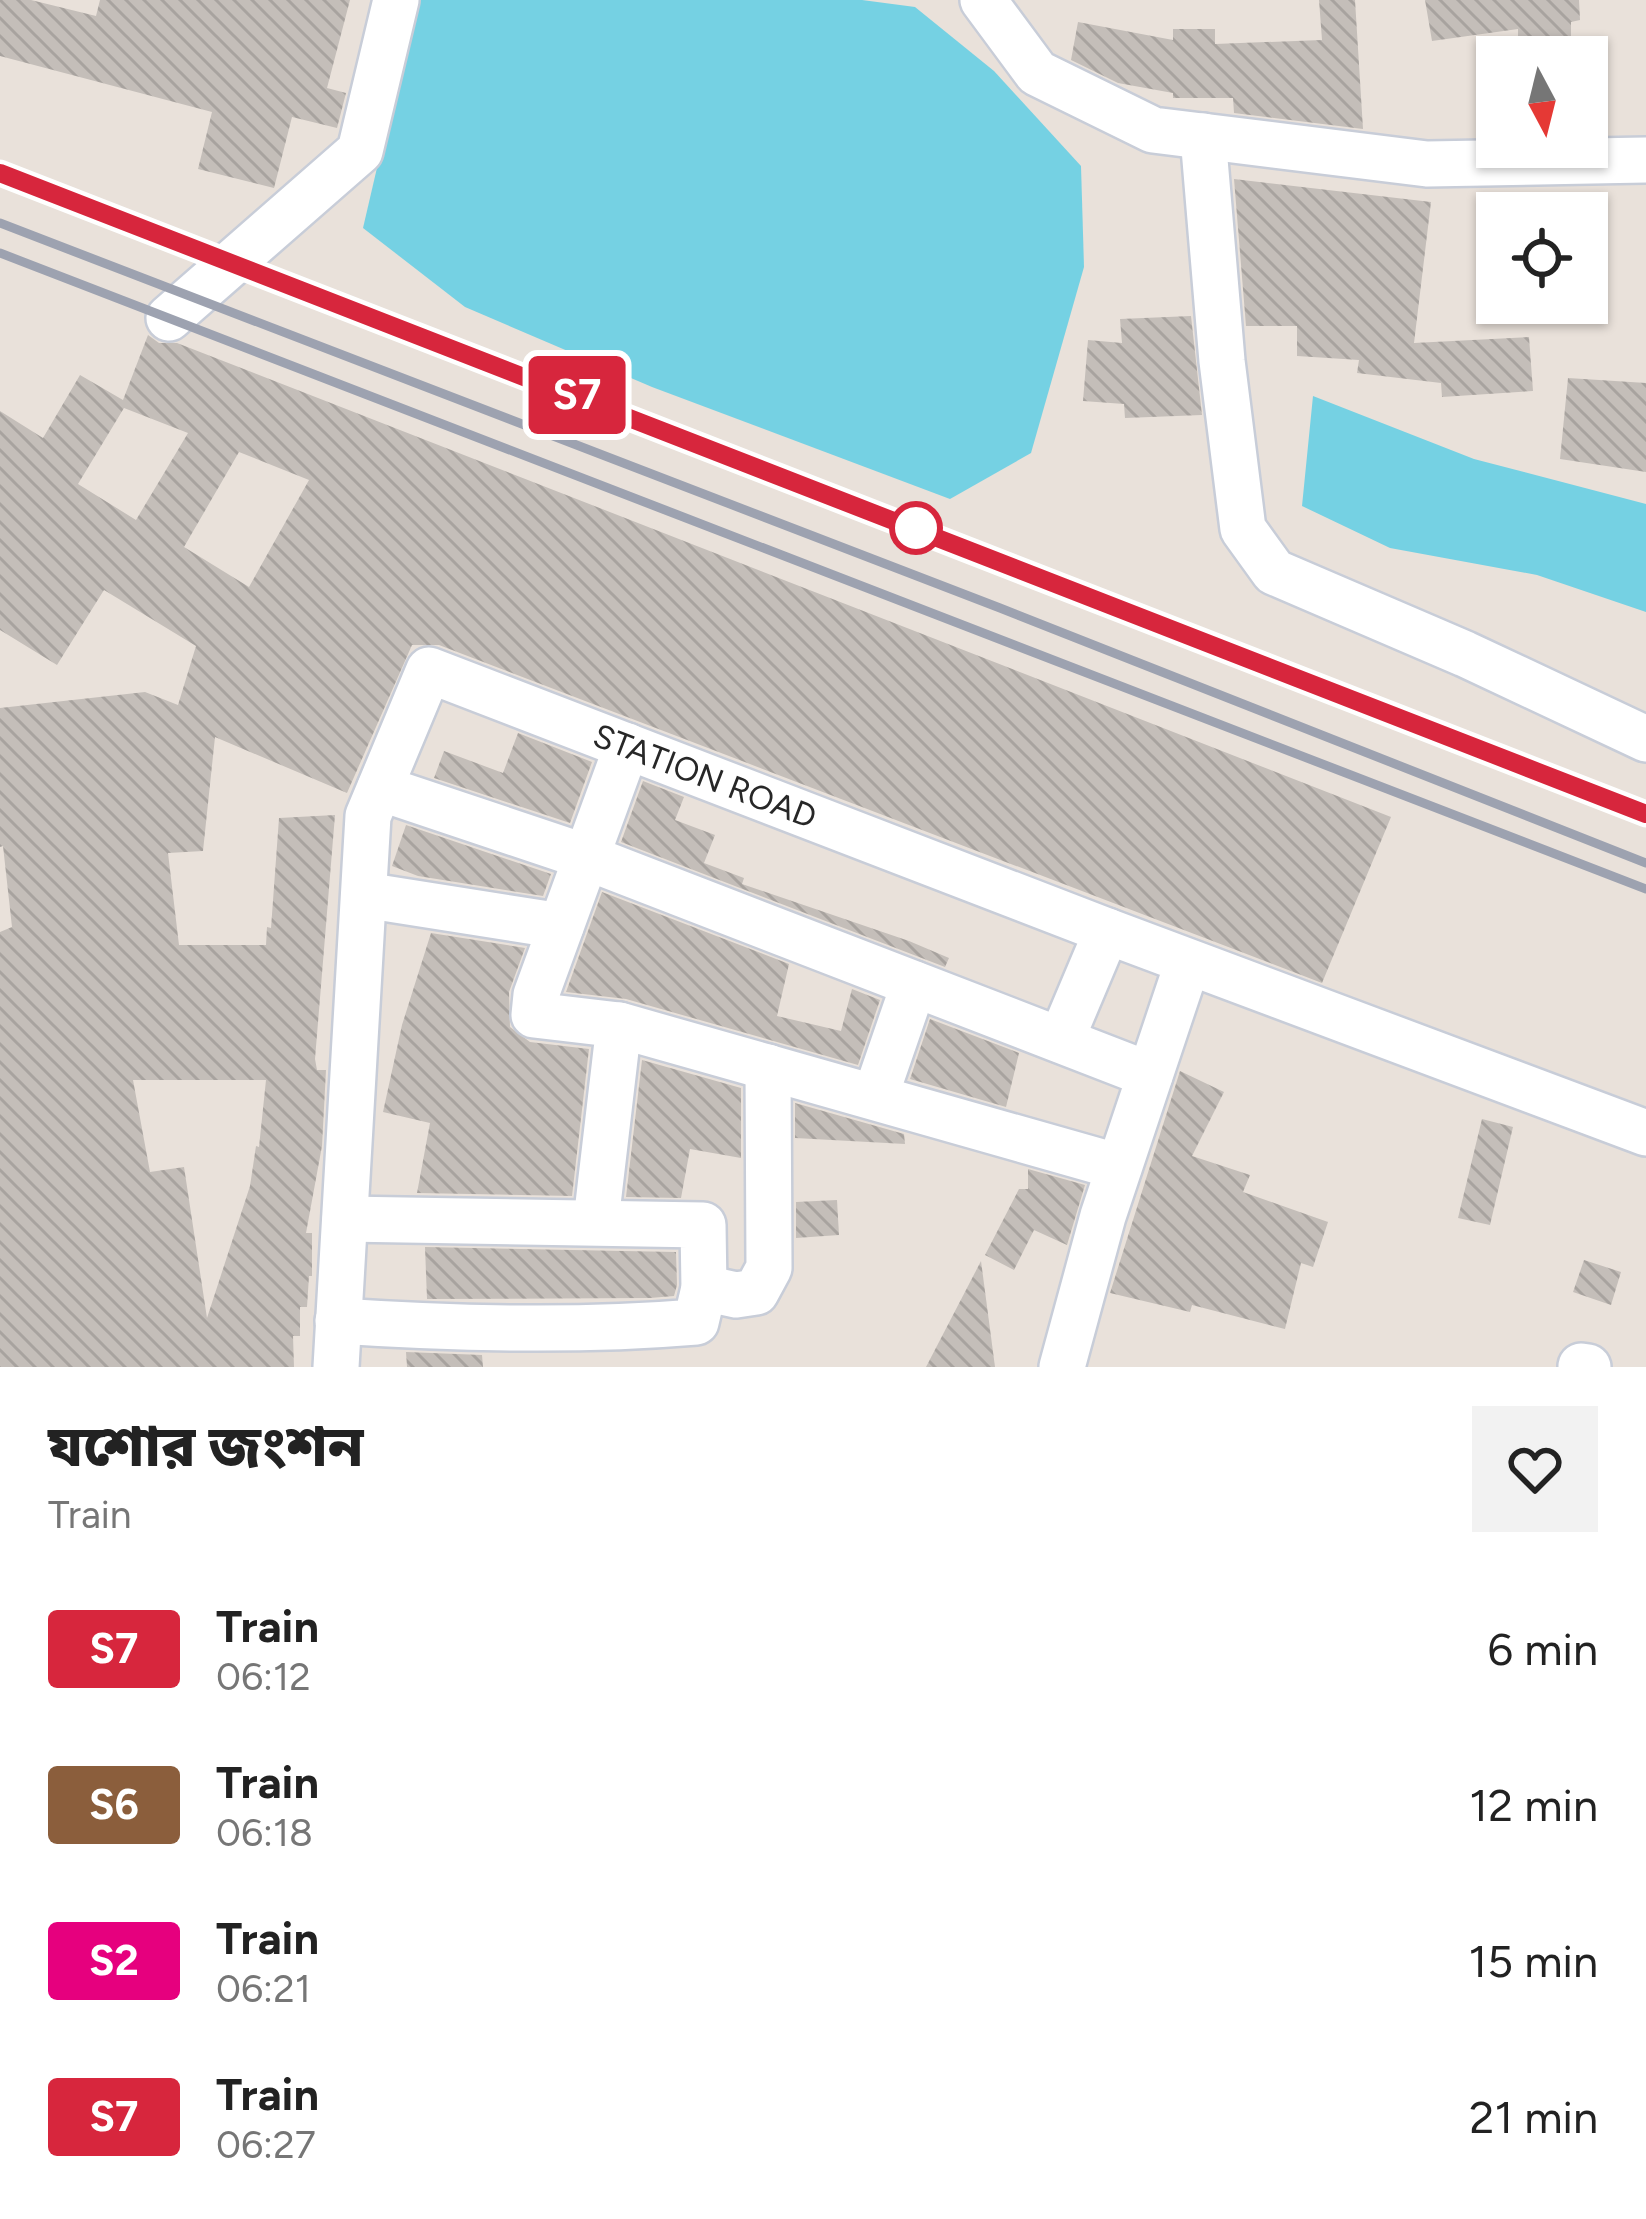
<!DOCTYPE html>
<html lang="en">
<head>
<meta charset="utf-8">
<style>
	body { margin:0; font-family:Figtree,"Noto Sans Bengali",sans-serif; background:#f2f2f2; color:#222; height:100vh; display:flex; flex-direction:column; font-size:45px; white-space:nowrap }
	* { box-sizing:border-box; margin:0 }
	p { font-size:39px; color:#767676 }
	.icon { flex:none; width:66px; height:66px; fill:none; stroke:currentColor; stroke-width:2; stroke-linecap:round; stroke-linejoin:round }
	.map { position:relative; height:1367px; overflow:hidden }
	.sheet { display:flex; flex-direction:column; background:#fff; flex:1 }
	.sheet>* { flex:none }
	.badge { padding:0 24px; border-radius:9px; font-size:42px; line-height:78px }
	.needle { width:78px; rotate:173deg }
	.tools { position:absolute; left:1476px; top:36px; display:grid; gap:24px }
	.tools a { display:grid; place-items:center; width:132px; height:132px; border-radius:0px; background:#fff; box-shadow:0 3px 9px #0004; font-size:60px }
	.map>.badge { position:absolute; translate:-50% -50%; box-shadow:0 0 0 6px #fff }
	.round { display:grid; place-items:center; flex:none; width:126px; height:126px; border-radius:0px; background:#f2f2f2 }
	.overview { display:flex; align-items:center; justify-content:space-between; height:204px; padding:0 48px }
	h1 { font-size:57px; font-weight:800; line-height:90px }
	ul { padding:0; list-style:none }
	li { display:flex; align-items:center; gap:36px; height:156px; padding:0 48px }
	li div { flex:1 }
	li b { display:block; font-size:45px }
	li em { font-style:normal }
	li .badge { min-width:132px; font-weight:700; text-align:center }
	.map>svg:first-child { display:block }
	.water { fill:#75d1e3 }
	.building { fill:url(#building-back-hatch); fill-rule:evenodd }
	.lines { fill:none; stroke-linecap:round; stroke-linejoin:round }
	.minor-casing { stroke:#c8cdd8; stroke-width:50 }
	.minor { stroke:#fff; stroke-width:45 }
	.rail { stroke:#9da2b0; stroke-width:9 }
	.line-casing { stroke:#fff; stroke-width:27 }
	.line { stroke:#d7263d; stroke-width:18 }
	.stop-dot { fill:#fff; stroke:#d7263d; stroke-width:6 }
	.labels { text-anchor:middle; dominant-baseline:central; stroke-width:9; stroke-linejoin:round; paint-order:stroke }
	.street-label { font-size:33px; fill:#272727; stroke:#fff }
</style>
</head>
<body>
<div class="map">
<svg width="1646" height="1367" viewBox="0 0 1646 1367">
	<defs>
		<pattern id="building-back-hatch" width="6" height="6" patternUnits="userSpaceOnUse" patternTransform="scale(3)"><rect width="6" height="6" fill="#c4beb9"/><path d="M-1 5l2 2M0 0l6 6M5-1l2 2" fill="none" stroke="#a8a39f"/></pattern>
	</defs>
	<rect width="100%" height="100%" fill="#e9e1da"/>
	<g class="water">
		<polygon points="416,0 862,0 915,7 994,71 1081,166 1084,267 1031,453 950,499 652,387 465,307 363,228"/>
		<polygon points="1313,396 1474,459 1646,504 1646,612 1537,575 1390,548 1302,506"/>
	</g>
	<g class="building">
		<polygon points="0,0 31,0 96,16 100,0 350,0 327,88 346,93 337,128 292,117 274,188 198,169 212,112 0,56"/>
		<polygon points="1319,0 1355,0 1363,129 1234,113 1233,98 1173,98 1173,93 1118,83 1071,60 1078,22 1173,40 1173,29 1215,29 1215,44 1322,40"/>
		<polygon points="1425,0 1579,0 1580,20 1571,22 1571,57 1518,57 1518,29 1432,41"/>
		<polygon points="1234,179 1431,202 1414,343 1529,337 1533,391 1442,397 1441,383 1357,373 1359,360 1297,356 1297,326 1246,326"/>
		<polygon points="1191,316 1202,415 1125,418 1124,404 1083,401 1088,340 1122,343 1120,319"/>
		<path d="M148,335l11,8h18l1214,474 -69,166 -883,-338h-27l-65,148 -132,-56 -12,114 -35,2 11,92h87l1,-18 4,1 8,-110 56,-3 -20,244 2,11h9l-4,76 -16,87h6v43h-3l-2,31h-7v29h-7l1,31h-294v-435l12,-5 -9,-81 -3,1v-139l145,-16 33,13 18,-59 -92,-56 -47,75 -57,-35v-219l43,27 37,-63 43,25zM124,408l64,25 -52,87 -58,-36zM239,452l70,28 -60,107 -65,-40zM133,1080h133l-7,67 -3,-1 -6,40 -43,132 -23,-151 -34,5z"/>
		<polygon points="1568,378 1646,383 1646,472 1560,459"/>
		<polygon points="518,733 592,762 570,823 434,778 444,751 503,773"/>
		<polygon points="643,781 684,797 675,820 715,835 704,863 744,878 742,884 909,941 949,958 945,967 621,842"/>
		<polygon points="406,825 551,874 543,896 418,876 392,866"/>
		<polygon points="602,892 789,964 777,1016 841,1031 852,989 880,1000 858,1065 626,999 566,992"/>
		<polygon points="431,933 525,948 509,992 510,1027 530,1042 589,1049 572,1196 417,1193 430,1123 383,1112 402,1025"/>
		<polygon points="930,1019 1019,1053 1006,1107 910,1079"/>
		<polygon points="642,1060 741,1088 741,1158 690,1149 681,1198 626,1197"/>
		<polygon points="1180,1071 1224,1092 1192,1156 1250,1175 1243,1192 1328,1222 1313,1267 1301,1263 1285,1329 1192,1305 1190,1312 1110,1293"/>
		<polygon points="795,1103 904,1134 905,1144 795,1138"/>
		<polygon points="1482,1119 1513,1127 1490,1225 1458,1218"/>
		<polygon points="1028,1169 1085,1185 1067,1245 1034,1230 1014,1270 985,1255 1019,1189 1028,1189"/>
		<polygon points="837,1200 839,1235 796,1238 796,1202"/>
		<polygon points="425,1247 676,1252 677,1285 674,1296 650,1298 427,1299"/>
		<polygon points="1584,1260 1621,1272 1611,1305 1573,1292"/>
		<polygon points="981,1261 995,1367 926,1367"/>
		<polygon points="406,1352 482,1355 483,1367 407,1367"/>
	</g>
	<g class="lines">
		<defs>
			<g id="minor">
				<polyline points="983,0 1037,73 1153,130 1427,164 1646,160"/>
				<polyline points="1203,136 1222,361 1243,529 1274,572 1465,654 1646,739"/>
				<polyline points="169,318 360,151 396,0"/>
				<polyline points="380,788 586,857 1150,1075"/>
				<polyline points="364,895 561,926"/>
				<polyline points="619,1025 1119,1167"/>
				<polyline points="1061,1040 1107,931"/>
				<polyline points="875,1097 914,984"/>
				<polyline points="596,1221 619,1025 534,1015 536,995 627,746"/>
				<polyline points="704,1288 736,1295 756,1292 769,1268 768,1067"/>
				<path d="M338,1321c120,8 238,11 358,1l8,-34 -1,-63 -358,-6"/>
				<polyline points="1581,1366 1588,1367"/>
				<polyline points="336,1367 368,816 429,670 1107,931 1646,1133"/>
				<polyline points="1062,1367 1103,1216 1188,962"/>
			</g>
		</defs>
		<use href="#minor" class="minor-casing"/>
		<use href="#minor" class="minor"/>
		<g class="rail">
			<polyline points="0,173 1646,814"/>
			<polyline points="0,223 1000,608 1646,863"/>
			<polyline points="0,253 1646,889"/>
		</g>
	</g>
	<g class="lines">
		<defs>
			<polyline id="line" points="0,173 1646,814"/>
		</defs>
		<use href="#line" class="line-casing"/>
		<use href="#line" class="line"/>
	</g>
	<circle class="stop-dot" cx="916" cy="528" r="24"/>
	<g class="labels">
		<g class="street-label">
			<text transform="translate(705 776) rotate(21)">STATION ROAD</text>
		</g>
	</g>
</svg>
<div class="tools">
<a><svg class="needle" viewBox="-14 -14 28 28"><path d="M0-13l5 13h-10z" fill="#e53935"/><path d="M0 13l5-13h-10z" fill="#767676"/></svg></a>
<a><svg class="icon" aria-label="locate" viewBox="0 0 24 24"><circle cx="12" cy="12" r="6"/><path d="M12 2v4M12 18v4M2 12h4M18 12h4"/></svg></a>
</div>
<b class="badge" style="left:577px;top:395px;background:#d7263d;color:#fff">S7</b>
</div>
<section class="sheet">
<div class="overview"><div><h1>যশোর জংশন</h1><p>Train</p></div><a class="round"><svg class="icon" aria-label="heart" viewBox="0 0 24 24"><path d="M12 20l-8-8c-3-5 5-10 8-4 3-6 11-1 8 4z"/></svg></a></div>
<ul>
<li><span class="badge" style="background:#d7263d;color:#fff">S7</span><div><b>Train</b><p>06:12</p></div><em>6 min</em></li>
<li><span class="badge" style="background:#8b5e3c;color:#fff">S6</span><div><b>Train</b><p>06:18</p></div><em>12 min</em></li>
<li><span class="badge" style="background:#e6007e;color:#fff">S2</span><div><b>Train</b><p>06:21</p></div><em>15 min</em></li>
<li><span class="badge" style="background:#d7263d;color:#fff">S7</span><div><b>Train</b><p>06:27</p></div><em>21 min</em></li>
</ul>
</section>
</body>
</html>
